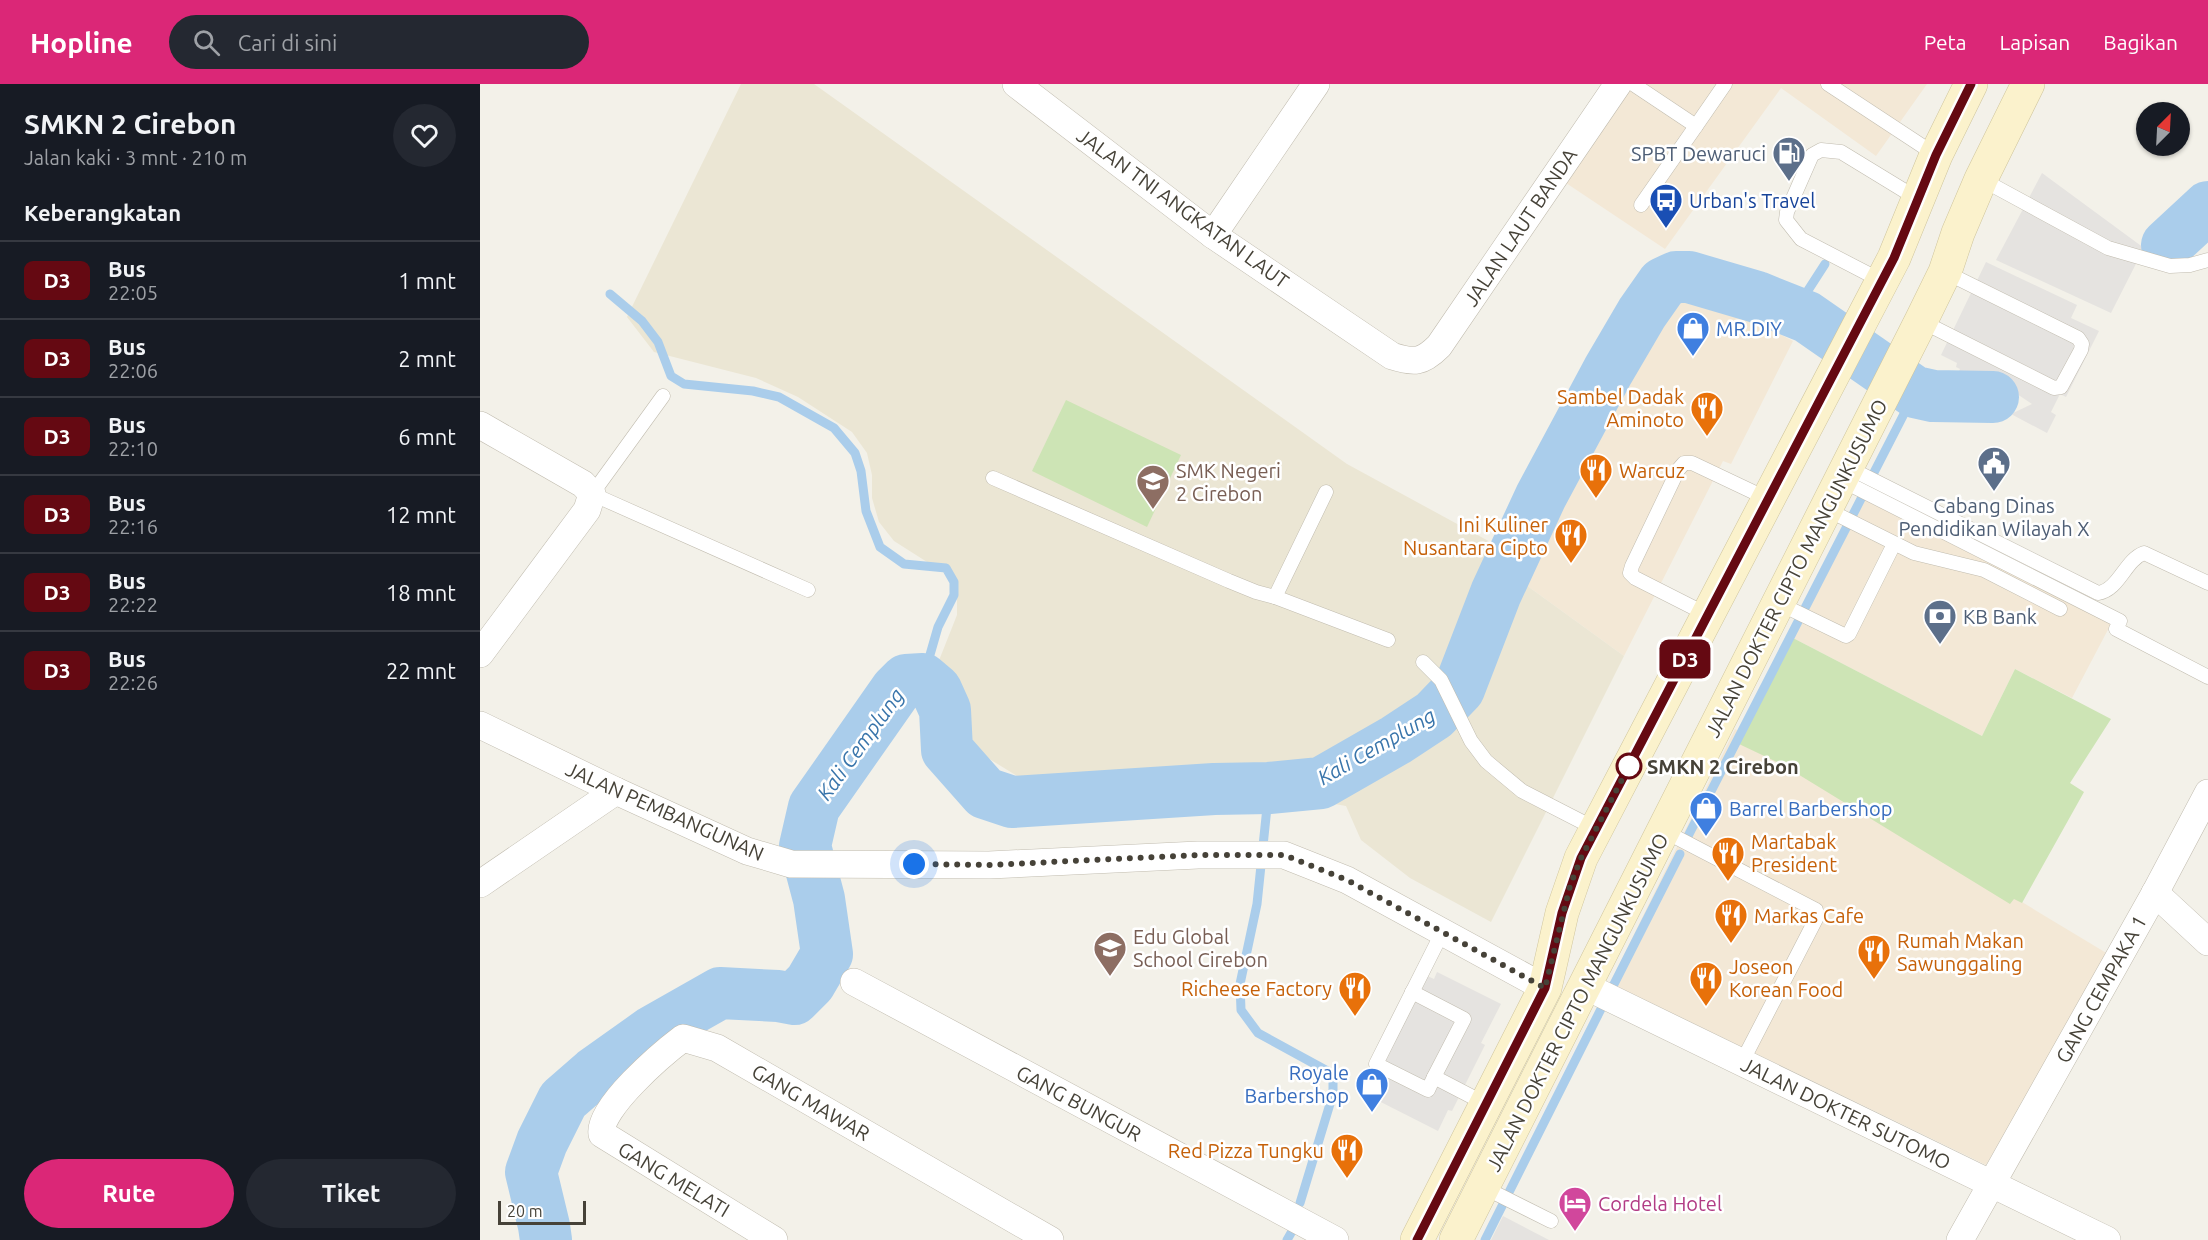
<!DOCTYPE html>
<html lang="id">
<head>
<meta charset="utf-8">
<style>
	body { margin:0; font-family:Ubuntu,sans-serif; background:#242831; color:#f1f3f6; height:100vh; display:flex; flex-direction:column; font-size:22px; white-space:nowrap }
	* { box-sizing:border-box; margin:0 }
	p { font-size:20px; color:#9ea1a6 }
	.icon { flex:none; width:33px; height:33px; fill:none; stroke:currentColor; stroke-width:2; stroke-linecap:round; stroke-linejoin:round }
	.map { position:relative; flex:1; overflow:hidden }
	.panel { display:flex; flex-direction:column; background:#171b24; width:480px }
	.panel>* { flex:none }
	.badge { padding:0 12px; border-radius:9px; font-size:21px; line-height:39px }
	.needle { width:39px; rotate:24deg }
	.controls { position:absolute; left:1656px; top:18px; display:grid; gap:12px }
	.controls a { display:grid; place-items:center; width:54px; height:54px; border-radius:50%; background:#171b24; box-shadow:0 2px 4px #0004; font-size:30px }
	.scale { position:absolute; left:18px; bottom:15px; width:88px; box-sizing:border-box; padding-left:6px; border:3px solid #464238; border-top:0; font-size:16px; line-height:21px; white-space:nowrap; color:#464238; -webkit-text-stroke:4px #fff; paint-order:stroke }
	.you { position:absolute; width:30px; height:30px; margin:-15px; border:4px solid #fff; border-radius:50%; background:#1a73e8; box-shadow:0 0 0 9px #1a73e833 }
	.map>.badge { position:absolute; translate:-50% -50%; box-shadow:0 0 0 3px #fff }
	h2 { padding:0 24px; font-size:22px; line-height:54px }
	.round { display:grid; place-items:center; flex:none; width:63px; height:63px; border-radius:32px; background:#242831 }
	.headline { display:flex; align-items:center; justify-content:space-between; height:102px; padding:0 24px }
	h1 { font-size:28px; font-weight:700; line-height:45px }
	.button { display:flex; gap:12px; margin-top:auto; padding:12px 24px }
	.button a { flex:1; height:69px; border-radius:36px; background:#db2777; color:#fff; font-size:24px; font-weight:700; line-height:69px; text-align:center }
	.button a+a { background:#242831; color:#f1f3f6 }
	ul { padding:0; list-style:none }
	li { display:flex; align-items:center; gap:18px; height:78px; padding:0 24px; border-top:2px solid #363941 }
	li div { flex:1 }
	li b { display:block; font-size:22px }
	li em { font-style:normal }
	li .badge { min-width:66px; font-weight:700; text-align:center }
	header { display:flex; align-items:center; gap:36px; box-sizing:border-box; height:84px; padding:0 30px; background:#db2777; color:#fff }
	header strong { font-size:28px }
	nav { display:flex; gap:33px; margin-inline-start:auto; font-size:21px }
	.search { width:420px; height:54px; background:#242831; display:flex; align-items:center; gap:15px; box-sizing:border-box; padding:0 21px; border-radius:33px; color:#9ea1a6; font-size:22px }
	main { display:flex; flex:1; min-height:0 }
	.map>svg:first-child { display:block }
	.commercial { fill:#f3e8d6 }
	.education { fill:#ebe6d4 }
	.green { fill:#cde4b5 }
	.parking { fill:#e5e3e0 }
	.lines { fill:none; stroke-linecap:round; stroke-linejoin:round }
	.stream { stroke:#aacdeb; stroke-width:9 }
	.river { stroke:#aacdeb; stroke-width:52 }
	.service-casing { stroke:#c1bcaf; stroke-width:15 }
	.minor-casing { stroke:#c1bcaf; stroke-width:28 }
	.secondary-casing { stroke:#cfc59c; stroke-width:34 }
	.service { stroke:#fff; stroke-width:14 }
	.minor { stroke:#fff; stroke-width:27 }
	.secondary { stroke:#fbf2cc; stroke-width:33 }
	.line-casing { stroke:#fff; stroke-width:14 }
	.line { stroke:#650912; stroke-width:9 }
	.walk { stroke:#464238; stroke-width:6; stroke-dasharray:0 10.8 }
	.stop-dot { fill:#fff; stroke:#650912; stroke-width:3 }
	.labels { text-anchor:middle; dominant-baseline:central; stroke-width:5; stroke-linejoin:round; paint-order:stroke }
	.service-label { font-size:20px; fill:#4e5e75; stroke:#fff; text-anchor:end }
	.transit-label { font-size:20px; fill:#164399; stroke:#fff; text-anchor:start }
	.street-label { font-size:20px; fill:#464238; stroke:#fff }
	.shop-label { font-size:20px; fill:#366cbe; stroke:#fff; text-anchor:start }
	.food-label { font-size:20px; fill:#c56008; stroke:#fff; text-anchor:start }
	.education-label { font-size:20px; fill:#785e54; stroke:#fff; text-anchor:start }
	.stop-label { font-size:20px; font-weight:bold; fill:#464238; stroke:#fff; text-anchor:start }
	.hotel-label { font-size:20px; fill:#b23c85; stroke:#fff; text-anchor:start }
	.water-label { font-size:21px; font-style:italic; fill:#3975ab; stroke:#fff }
</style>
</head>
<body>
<header>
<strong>Hopline</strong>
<div class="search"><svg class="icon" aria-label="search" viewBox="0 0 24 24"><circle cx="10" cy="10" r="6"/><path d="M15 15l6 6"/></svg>Cari di sini</div>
<nav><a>Peta</a><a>Lapisan</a><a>Bagikan</a></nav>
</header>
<main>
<section class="panel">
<div class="headline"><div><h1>SMKN 2 Cirebon</h1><p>Jalan kaki · 3 mnt · 210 m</p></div><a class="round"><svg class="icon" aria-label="heart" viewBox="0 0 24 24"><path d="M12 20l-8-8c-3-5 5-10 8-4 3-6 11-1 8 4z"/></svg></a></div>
<h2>Keberangkatan</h2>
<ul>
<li><span class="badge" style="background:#650912;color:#fff">D3</span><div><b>Bus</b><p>22:05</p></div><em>1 mnt</em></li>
<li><span class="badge" style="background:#650912;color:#fff">D3</span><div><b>Bus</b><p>22:06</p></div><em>2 mnt</em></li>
<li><span class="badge" style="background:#650912;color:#fff">D3</span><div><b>Bus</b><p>22:10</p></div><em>6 mnt</em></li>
<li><span class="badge" style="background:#650912;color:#fff">D3</span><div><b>Bus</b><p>22:16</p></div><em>12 mnt</em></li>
<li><span class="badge" style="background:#650912;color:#fff">D3</span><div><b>Bus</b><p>22:22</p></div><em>18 mnt</em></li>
<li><span class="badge" style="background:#650912;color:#fff">D3</span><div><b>Bus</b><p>22:26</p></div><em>22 mnt</em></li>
</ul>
<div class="button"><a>Rute</a><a>Tiket</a></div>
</section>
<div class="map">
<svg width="1728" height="1156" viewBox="0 0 1728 1156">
	<rect width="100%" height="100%" fill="#f3f1e9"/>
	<g class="commercial">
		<polygon points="1150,0 1447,0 1396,72 1301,4 1185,165 1083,97"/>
		<polygon points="1205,202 1313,257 1251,380 1243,377 1144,572 1035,493 1105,346 1141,296 1197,203"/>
		<polygon points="1385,411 1632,538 1592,614 1535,585 1502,652 1313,554"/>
		<polygon points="1255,645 1628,870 1506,1081 1130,899"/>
	</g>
	<polygon class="education" points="261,0 334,0 867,380 1014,460 1035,493 1144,572 1011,838 930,794 881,756 866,722 810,712 794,700 682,699 633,706 602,708 542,695 485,660 471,619 454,589 477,531 477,497 414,457 399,438 392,414 392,391 387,369 372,348 318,313 276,294 174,268 147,233"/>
	<g class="green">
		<polygon points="586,316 701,371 667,443 552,387"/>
		<polygon points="1313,554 1502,652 1535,585 1631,635 1590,699 1604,708 1542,819 1534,815 1530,820 1303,681 1259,660"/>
	</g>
	<g class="parking">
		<polygon points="1562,89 1664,164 1631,229 1516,176"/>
		<polygon points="1506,178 1597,221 1591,234 1619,247 1586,313 1580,310 1571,328 1576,331 1567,349 1531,330 1552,320 1516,296 1507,301 1476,293 1480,285 1476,283 1477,279 1461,271"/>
		<polygon points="957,888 1021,920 1001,959 1005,961 972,1027 968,1026 958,1047 881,1008 941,889 954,895"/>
		<polygon points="1023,1132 1069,1156 1011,1156"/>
	</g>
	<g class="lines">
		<g class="stream">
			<polyline points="130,210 162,237 178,258 191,292 204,300 273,307 299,313 354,344 375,369 381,387 386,427 400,463 424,480 466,484 474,498 474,511 458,543 443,595"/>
			<polyline points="1314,228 1345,180"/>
			<polyline points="1386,404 1445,289"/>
			<polyline points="789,704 777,820 760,900 761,926 778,949 853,990 853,1010 820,1119"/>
			<polyline points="1206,756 1383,411"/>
			<polyline points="1131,906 1200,770"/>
			<polyline points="807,1156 811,1149"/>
			<polyline points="1005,1156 1124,919"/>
		</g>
		<g class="river">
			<polyline points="1687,161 1728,123"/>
			<polyline points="66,1156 64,1142 51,1088 62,1058 83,1016 114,989 173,947 240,909 298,912 314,915 330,899 347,870 339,815 325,762 334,723 416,606 426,596 443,595 456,606 465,626 467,666 505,709 532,718 734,705 789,704 841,699 916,656 954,631 979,605 1016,509 1061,412 1128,287 1162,229 1183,199 1196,193 1209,193 1277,213 1327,233 1435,308 1453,312 1513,313"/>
		</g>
		<defs>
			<g id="service">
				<polyline points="1153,0 1216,42 1245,0"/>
				<polyline points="1348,0 1456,71"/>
				<polyline points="1501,95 1628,164 1690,182 1710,181 1728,176"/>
				<polyline points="1161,121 1216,42"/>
				<polyline points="1402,197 1321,155 1306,136 1307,128 1332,71 1341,66 1361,68 1438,115"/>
				<polyline points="1441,237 1574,304 1581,303 1601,266 1602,260 1598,254 1465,188"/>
				<polyline points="183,312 112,410 328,506"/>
				<path d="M1367,383l251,126c21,-3 27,-33 46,-40l64,30"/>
				<polyline points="513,394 749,497 776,508 795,513"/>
				<polyline points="1361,396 1640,537 1636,545 1728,593"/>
				<polyline points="846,408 795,513 908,556"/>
				<polyline points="1346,425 1434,469 1504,486 1580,525"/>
				<polyline points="1298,519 1366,552 1369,550 1414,460"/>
				<polyline points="1228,531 1155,494 1150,489 1152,482 1198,386 1204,379 1212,379 1288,415"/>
				<polyline points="943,578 961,596 991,657 1006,677 1042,707 1116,745"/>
				<polyline points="1184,747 1336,826 1337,833 1262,978"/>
				<polyline points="962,849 896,980 948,1006 954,993 1006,1020"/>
				<polyline points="932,908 984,935 954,993"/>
				<polyline points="1003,1103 1071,1137"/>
			</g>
			<g id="minor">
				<path d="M536,0l197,151 179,121c22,7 30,7 47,-10l179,-262"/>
				<polyline points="733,151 836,0"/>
				<polyline points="0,341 103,400 112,410 107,426 0,570"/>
				<polyline points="0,641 136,707 267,767 311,780 509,781 718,771 804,771 867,796 1065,904"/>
				<polyline points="0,800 136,707"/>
				<polyline points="1675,809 1728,858"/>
				<polyline points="374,898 855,1156"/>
				<polyline points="1105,902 1627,1156"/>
				<path d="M294,1156l-172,-106c-5,-25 61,-81 81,-96l34,10 333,192"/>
				<polyline points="1480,1156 1675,809 1728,709"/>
			</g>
			<g id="secondary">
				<polyline points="937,1156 1065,904 1082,829 1101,774 1414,174 1456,71 1491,0"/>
				<polyline points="976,1156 1441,237 1465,188 1478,149 1501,95 1548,0"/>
			</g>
		</defs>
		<use href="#service" class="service-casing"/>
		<use href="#minor" class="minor-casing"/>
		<use href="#secondary" class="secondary-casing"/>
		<use href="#service" class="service"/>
		<use href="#minor" class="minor"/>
		<use href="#secondary" class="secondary"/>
	</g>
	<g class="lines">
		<defs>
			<polyline id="line" points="937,1156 1065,904 1082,829 1101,774 1414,174 1456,71 1491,0"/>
		</defs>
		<use href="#line" class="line-casing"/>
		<use href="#line" class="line"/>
		<polyline class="walk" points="434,780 509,781 718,771 804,771 867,796 1065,904 1090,802 1101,774 1149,682"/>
	</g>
	<defs>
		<symbol id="fuel-pin" viewBox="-11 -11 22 30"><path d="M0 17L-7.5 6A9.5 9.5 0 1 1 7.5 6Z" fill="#5c6f8a" stroke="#fff"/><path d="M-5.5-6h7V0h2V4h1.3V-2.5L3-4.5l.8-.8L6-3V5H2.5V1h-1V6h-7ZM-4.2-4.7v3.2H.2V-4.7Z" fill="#fff"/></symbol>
		<symbol id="bus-pin" viewBox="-11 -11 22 30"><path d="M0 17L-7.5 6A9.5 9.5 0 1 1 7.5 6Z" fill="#1a4fb4" stroke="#fff"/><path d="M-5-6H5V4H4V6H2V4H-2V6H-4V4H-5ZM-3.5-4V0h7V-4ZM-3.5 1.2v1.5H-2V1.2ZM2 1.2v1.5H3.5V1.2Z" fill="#fff"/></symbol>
		<symbol id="shop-pin" viewBox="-11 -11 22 30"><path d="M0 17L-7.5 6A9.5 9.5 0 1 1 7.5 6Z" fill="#3f7fe0" stroke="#fff"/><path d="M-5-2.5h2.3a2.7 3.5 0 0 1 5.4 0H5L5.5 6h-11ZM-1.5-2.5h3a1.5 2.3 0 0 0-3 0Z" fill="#fff"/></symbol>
		<symbol id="restaurant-pin" viewBox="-11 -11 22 30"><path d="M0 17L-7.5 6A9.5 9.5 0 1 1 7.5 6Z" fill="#e8710a" stroke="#fff"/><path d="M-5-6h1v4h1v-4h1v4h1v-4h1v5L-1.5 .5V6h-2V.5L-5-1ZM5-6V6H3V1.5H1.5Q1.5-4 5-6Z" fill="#fff"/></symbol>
		<symbol id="civic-pin" viewBox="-11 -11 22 30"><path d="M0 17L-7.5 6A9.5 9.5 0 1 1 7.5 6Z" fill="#5c6f8a" stroke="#fff"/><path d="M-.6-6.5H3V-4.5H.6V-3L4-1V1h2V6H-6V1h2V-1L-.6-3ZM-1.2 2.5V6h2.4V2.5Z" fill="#fff"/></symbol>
		<symbol id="school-pin" viewBox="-11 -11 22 30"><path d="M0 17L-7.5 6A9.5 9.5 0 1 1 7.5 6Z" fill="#8d6e63" stroke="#fff"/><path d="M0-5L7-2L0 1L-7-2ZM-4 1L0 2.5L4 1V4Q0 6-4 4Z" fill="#fff"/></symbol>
		<symbol id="bank-pin" viewBox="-11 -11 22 30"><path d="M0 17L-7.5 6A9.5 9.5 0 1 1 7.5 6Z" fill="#5c6f8a" stroke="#fff"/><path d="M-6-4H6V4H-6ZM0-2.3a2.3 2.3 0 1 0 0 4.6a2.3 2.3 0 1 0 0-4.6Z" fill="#fff"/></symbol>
		<symbol id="hotel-pin" viewBox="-11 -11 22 30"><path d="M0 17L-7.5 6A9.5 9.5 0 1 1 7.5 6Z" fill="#d1479c" stroke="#fff"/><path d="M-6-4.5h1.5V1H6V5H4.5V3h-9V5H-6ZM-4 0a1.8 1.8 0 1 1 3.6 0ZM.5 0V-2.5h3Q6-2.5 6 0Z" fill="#fff"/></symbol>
	</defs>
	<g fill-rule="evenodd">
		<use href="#fuel-pin" x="1290" y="50" width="38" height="52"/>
		<use href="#bus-pin" x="1167" y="97" width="38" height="52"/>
		<use href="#shop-pin" x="1194" y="225" width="38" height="52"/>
		<use href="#restaurant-pin" x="1208" y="305" width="38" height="52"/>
		<use href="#civic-pin" x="1495" y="360" width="38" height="52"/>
		<use href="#restaurant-pin" x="1097" y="367" width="38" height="52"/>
		<use href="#school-pin" x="654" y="378" width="38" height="52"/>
		<use href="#restaurant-pin" x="1072" y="432" width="38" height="52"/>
		<use href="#bank-pin" x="1441" y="513" width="38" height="52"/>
		<use href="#shop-pin" x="1207" y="705" width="38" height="52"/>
		<use href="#restaurant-pin" x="1229" y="750" width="38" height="52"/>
		<use href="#restaurant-pin" x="1232" y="812" width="38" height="52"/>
		<use href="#school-pin" x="611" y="845" width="38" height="52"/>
		<use href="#restaurant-pin" x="1375" y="848" width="38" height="52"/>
		<use href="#restaurant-pin" x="1207" y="875" width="38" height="52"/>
		<use href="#restaurant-pin" x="856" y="885" width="38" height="52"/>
		<use href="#shop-pin" x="873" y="981" width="38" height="52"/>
		<use href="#restaurant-pin" x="848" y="1047" width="38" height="52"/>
		<use href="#hotel-pin" x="1076" y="1100" width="38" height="52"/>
	</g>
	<circle class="stop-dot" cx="1149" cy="682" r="12"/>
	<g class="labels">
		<g class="service-label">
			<text x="1286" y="69">SPBT Dewaruci</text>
			<text x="1514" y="421" text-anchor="middle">Cabang Dinas<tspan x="1514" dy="23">Pendidikan Wilayah X</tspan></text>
			<text x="1483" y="532" text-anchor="start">KB Bank</text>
		</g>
		<g class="transit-label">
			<text x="1209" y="116">Urban's Travel</text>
		</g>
		<g class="street-label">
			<text transform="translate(703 124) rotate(36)">JALAN TNI ANGKATAN LAUT</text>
			<text transform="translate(1040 143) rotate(-56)">JALAN LAUT BANDA</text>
			<text transform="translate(1316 484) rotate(-63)">JALAN DOKTER CIPTO MANGUNKUSUMO</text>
			<text transform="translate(185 727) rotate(24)">JALAN PEMBANGUNAN</text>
			<text transform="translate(1621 905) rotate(-61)">GANG CEMPAKA 1</text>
			<text transform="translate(1097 918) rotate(-63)">JALAN DOKTER CIPTO MANGUNKUSUMO</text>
			<text transform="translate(331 1018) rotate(30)">GANG MAWAR</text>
			<text transform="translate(599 1019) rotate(28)">GANG BUNGUR</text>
			<text transform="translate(1366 1029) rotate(26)">JALAN DOKTER SUTOMO</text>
			<text transform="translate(194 1095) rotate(31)">GANG MELATI</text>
		</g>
		<g class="shop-label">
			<text x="1236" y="244">MR.DIY</text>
			<text x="1249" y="724">Barrel Barbershop</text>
			<text x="869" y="988" text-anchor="end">Royale<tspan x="869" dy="23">Barbershop</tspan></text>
		</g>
		<g class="food-label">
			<text x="1204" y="312" text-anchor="end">Sambel Dadak<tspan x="1204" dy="23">Aminoto</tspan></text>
			<text x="1139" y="386">Warcuz</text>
			<text x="1068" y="440" text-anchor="end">Ini Kuliner<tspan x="1068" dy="23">Nusantara Cipto</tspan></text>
			<text x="1271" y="757">Martabak<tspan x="1271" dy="23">President</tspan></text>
			<text x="1274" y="831">Markas Cafe</text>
			<text x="1417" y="856">Rumah Makan<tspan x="1417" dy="23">Sawunggaling</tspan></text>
			<text x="1249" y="882">Joseon<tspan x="1249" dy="23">Korean Food</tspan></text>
			<text x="852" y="904" text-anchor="end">Richeese Factory</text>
			<text x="844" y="1066" text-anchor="end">Red Pizza Tungku</text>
		</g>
		<g class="education-label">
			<text x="696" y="386">SMK Negeri<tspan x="696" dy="23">2 Cirebon</tspan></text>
			<text x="653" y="852">Edu Global<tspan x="653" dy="23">School Cirebon</tspan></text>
		</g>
		<g class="stop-label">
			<text x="1167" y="682">SMKN 2 Cirebon</text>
		</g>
		<g class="hotel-label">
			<text x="1118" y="1119">Cordela Hotel</text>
		</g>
		<g class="water-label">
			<text transform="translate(380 660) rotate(-54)">Kali Cemplung</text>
			<text transform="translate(896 662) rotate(-30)">Kali Cemplung</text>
		</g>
	</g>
</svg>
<div class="controls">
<a><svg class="needle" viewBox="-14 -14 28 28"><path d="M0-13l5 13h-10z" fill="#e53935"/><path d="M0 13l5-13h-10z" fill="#9ea1a6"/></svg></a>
</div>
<div class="scale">20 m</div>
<div class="you" style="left:434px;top:780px"></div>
<b class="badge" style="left:1205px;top:575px;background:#650912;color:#fff">D3</b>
</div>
</main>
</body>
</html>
